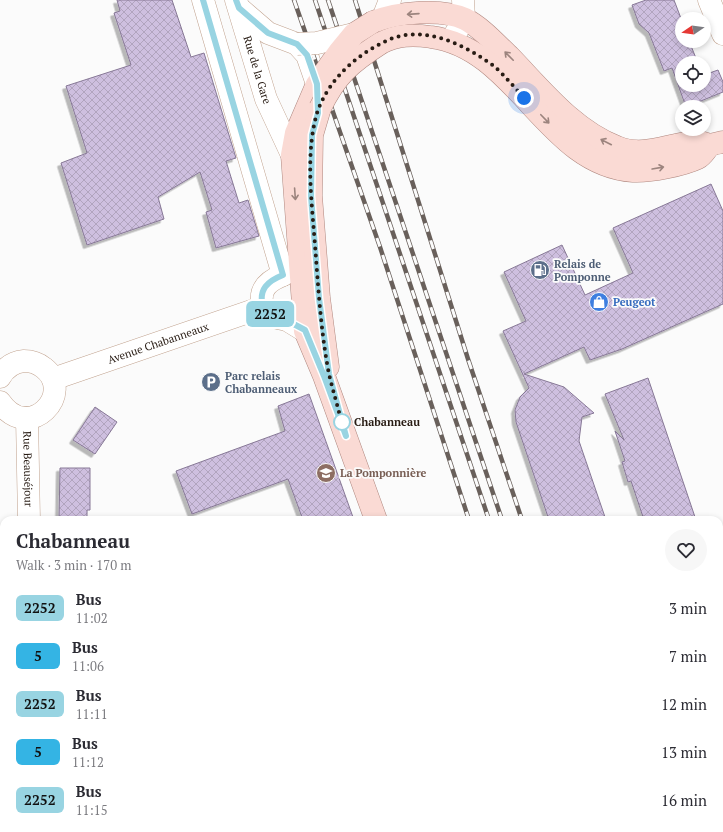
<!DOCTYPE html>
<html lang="en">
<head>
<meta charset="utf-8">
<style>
	body { margin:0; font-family:"PT Serif",serif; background:#f7f7f7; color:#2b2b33; height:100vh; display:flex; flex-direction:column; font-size:15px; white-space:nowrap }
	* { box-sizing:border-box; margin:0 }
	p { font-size:13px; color:#7c7c81 }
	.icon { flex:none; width:22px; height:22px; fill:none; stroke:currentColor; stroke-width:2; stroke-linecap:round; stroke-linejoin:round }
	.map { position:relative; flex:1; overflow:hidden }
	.sheet { position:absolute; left:0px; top:516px; width:723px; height:316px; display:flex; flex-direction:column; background:#fff; border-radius:12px 12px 0 0; box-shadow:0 2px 6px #0003 }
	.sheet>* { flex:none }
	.badge { padding:0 8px; border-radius:6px; font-size:14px; line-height:26px }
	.needle { width:26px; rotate:257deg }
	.controls { position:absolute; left:675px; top:12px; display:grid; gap:8px }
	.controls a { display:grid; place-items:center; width:36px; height:36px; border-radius:50%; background:#fff; box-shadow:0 2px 6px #0003; font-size:20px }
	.you { position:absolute; width:20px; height:20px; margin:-10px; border:3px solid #fff; border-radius:50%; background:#1a73e8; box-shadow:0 0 0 6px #1a73e833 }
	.map>.badge { position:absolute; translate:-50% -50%; box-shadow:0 0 0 2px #fff }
	.round { display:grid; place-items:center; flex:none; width:42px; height:42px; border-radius:21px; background:#f7f7f7 }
	.head { display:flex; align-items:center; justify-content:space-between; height:68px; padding:0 16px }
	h1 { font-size:19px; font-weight:700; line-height:30px }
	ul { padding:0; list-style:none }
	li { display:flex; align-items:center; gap:12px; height:48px; padding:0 16px }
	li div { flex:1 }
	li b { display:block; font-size:15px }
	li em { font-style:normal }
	li .badge { min-width:44px; font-weight:700; text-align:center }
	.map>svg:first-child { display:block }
	.building { fill:url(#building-cross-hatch); stroke:#877896; filter:url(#shadow) }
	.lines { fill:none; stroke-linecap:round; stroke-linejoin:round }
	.minor-casing { stroke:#c1a28e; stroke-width:23 }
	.major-casing { stroke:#af877f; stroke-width:23 }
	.minor { stroke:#fff; stroke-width:22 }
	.major { stroke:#fadad4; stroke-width:22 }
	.rail-casing { stroke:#69605b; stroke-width:4.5 }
	.rail { stroke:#fbfbfb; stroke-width:3; stroke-dasharray:9; stroke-linecap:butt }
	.minor-bridge-casing { stroke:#c1a28e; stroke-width:23; stroke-linecap:butt }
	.major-bridge-casing { stroke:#af877f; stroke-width:23; stroke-linecap:butt }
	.minor-bridge { stroke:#fff; stroke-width:22 }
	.major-bridge { stroke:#fadad4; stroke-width:22 }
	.oneway { stroke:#9c847e }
	.line-casing { stroke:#fff; stroke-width:9 }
	.line { stroke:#98d4e2; stroke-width:6 }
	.walk { stroke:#281c14; stroke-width:4; stroke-dasharray:0 7.2 }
	.stop-dot { fill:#fff; stroke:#98d4e2; stroke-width:2 }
	.labels { text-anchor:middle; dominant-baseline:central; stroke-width:3.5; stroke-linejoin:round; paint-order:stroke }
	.street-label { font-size:11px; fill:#281c14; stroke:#fbfbfb }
	.service-label { font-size:11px; font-weight:bold; fill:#4e5e75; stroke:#fbfbfb; text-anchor:start }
	.shop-label { font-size:11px; font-weight:bold; fill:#366cbe; stroke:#fbfbfb; text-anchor:start }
	.stop-label { font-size:11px; font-weight:bold; fill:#281c14; stroke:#fbfbfb; text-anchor:start }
	.education-label { font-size:11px; font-weight:bold; fill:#785e54; stroke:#fbfbfb; text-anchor:start }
</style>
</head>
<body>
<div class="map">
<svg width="723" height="832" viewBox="0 0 723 832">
	<defs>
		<pattern id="building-cross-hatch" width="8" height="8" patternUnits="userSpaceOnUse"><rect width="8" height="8" fill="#cebfdf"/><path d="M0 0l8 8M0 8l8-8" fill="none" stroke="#b1a4be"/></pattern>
		<filter id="shadow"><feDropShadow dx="-3.5" dy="3.5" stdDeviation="0" flood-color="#0004"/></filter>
	</defs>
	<rect width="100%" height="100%" fill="#fbfbfb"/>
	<g class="building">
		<polygon points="117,0 172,0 191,57 204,53 236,158 226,161 239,203 248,200 259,236 216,248 206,212 212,210 200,172 158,197 164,219 87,245 61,163 87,153 66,86 131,65 114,13 120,11"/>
		<polygon points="646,0 674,0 682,21 682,41 689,41 698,63 682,63 682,85 704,85 704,75 718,70 723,82 723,92 686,107 672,68 664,71 649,33 639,24 632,5"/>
		<polygon points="711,184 723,211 723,304 622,349 590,360 584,347 524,374 564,387 594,413 582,417 579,441 606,520 549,520 516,422 515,410 520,397 529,388 503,331 526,321 504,272 562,245 585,295 633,273 613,228"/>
		<polygon points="648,378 696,520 644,520 631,481 628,482 622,462 625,461 615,431 624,440 605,394"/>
		<polygon points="309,394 354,520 303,520 288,479 192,514 176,471 285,431 278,406"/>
		<polygon points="95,407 117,422 95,454 73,440"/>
		<polygon points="60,468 90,468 90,510 87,510 87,520 59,520"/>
	</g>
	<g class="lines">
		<defs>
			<g id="minor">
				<polyline points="203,0 283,275"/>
				<path id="s1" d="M236,0l30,99 26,56"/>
				<polyline points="709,0 723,34"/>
				<polyline points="239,8 268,33 297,44 307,55 317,84 317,98"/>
				<polyline points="383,18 390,0"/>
				<polyline points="451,41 464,19 463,0"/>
				<path d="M283,275c-15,6 -25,14 -20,32l10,10 14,3 18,11"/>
				<path d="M0,377c5,-9 13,-15 24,-16 8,0 14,2 20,7 32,25 -15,76 -44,34"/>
				<path id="s2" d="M53,379l210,-72"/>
				<path id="s3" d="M27,418l2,102"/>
				<polyline points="34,828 34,832"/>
			</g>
			<g id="major">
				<path d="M373,22c24,-10 69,-14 92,-3 17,9 30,24 44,37 32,33 64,74 108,91 26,11 51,-3 77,-5 5,-1 12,2 17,3"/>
				<path d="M381,43c16,-8 31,-9 50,-6 86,11 115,128 202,134 17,1 50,-6 65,-13 6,-3 8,-10 13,-13 4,-2 8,-2 12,-3"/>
				<polyline points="317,84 296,133 292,155 305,331 324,376 376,520"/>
				<polyline points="320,108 312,135 311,196 319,298 328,367"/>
				<polyline points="491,828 492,832"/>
			</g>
		</defs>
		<use href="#minor" class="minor-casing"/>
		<use href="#major" class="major-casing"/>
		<use href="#minor" class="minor"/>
		<use href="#major" class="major"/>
		<defs>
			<g id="rail">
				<polyline points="294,0 380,247 469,520"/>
				<polyline points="315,0 489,520"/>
				<polyline points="328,0 502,520"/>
				<polyline points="355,0 468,359 522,520"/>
				<polyline points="571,828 572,832"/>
				<polyline points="591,828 592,832"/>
				<polyline points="603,828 604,832"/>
				<polyline points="624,828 625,832"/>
			</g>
		</defs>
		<use href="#rail" class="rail-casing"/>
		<use href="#rail" class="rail"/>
		<defs>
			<polyline id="minor-bridge" points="297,44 317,43 354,34"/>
			<g id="major-bridge">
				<polyline points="320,79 340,51 354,34 373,22"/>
				<path d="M320,108c16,-33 30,-45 61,-65"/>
			</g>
		</defs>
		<use href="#minor-bridge" class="minor-bridge-casing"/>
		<use href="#major-bridge" class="major-bridge-casing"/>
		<use href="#minor-bridge" class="minor-bridge"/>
		<use href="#major-bridge" class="major-bridge"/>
	</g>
	<defs><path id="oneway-shaft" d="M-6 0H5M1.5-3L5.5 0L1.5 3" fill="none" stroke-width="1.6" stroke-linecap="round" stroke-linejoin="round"/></defs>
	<g class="oneway">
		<use href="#oneway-shaft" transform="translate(413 14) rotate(176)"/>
		<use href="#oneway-shaft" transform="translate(509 56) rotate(-135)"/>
		<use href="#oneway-shaft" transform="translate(545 119) rotate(46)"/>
		<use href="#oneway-shaft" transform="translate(606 142) rotate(-153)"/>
		<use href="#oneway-shaft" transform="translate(658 168) rotate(-10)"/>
		<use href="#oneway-shaft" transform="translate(295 194) rotate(86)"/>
	</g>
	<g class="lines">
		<defs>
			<path id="line" d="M203,0l80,275c-15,6 -25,14 -20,32l10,10 13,3 19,10 19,46 22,60 -17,-62 -10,-76 -8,-102 1,-61 6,-22 -1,-29 -10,-29 -10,-11 -29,-11 -29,-25 -3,-8"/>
		</defs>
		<use href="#line" class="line-casing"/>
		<use href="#line" class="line"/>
		<path class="walk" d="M342,422v2c-4,-17 -9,-33 -13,-50 -9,-46 -11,-94 -15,-141 -3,-38 -8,-82 3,-120 11,-33 39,-58 69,-72 37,-18 80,4 109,26 10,9 20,21 29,31"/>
	</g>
	<defs>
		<symbol id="fuel-disc" viewBox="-11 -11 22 22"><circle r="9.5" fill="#5c6f8a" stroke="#fbfbfb"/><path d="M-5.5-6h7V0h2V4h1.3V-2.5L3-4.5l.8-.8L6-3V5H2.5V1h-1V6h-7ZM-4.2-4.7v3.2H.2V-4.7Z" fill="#fff"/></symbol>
		<symbol id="shop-disc" viewBox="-11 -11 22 22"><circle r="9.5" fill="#3f7fe0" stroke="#fbfbfb"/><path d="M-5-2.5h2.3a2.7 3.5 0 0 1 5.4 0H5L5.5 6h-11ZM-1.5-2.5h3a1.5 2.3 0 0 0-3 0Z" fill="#fff"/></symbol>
		<symbol id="parking-disc" viewBox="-11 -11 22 22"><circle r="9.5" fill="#5c6f8a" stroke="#fbfbfb"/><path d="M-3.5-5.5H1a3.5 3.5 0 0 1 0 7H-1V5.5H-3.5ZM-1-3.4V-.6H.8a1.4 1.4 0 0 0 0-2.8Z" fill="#fff"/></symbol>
		<symbol id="school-disc" viewBox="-11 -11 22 22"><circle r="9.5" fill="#8d6e63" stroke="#fbfbfb"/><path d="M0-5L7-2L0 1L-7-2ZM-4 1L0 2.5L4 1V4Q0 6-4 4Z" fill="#fff"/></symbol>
	</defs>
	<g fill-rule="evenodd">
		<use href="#fuel-disc" x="529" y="259" width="22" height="22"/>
		<use href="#shop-disc" x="588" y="291" width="22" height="22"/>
		<use href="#parking-disc" x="200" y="371" width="22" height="22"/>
		<use href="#school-disc" x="315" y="462" width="22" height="22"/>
	</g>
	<circle class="stop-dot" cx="342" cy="422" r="8"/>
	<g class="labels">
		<g class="street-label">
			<text stroke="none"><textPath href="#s1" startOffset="73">Rue de la Gare</textPath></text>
			<text stroke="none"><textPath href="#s2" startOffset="111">Avenue Chabanneaux</textPath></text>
			<text stroke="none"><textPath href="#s3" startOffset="51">Rue Beauséjour</textPath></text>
		</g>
		<g class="service-label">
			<text x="554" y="264">Relais de<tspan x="554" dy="13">Pomponne</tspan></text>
			<text x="225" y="376">Parc relais<tspan x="225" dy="13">Chabanneaux</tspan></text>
		</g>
		<g class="shop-label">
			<text x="613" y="302">Peugeot</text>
		</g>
		<g class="stop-label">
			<text x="354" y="422">Chabanneau</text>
		</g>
		<g class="education-label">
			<text x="340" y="473">La Pomponnière</text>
		</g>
	</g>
</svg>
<div class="controls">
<a><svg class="needle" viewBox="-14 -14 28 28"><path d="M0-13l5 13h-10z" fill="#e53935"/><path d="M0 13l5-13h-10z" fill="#7c7c81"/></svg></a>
<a><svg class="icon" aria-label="locate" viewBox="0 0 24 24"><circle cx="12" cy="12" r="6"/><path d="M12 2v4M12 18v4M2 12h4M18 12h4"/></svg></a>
<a><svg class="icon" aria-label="layers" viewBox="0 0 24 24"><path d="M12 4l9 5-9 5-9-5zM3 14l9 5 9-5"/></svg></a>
</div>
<div class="you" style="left:524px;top:98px"></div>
<b class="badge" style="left:270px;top:314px;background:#98d4e2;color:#111">2252</b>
<section class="sheet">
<div class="head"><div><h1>Chabanneau</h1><p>Walk · 3 min · 170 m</p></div><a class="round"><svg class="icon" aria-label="heart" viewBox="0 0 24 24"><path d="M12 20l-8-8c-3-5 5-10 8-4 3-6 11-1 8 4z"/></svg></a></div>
<ul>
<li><span class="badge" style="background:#98d4e2;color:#111">2252</span><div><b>Bus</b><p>11:02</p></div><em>3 min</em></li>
<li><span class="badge" style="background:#34b4e4;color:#111">5</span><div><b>Bus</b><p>11:06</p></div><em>7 min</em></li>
<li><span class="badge" style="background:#98d4e2;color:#111">2252</span><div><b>Bus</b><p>11:11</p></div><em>12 min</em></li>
<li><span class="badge" style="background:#34b4e4;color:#111">5</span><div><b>Bus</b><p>11:12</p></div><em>13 min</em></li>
<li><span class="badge" style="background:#98d4e2;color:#111">2252</span><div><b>Bus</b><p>11:15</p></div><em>16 min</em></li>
</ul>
</section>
</div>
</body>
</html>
